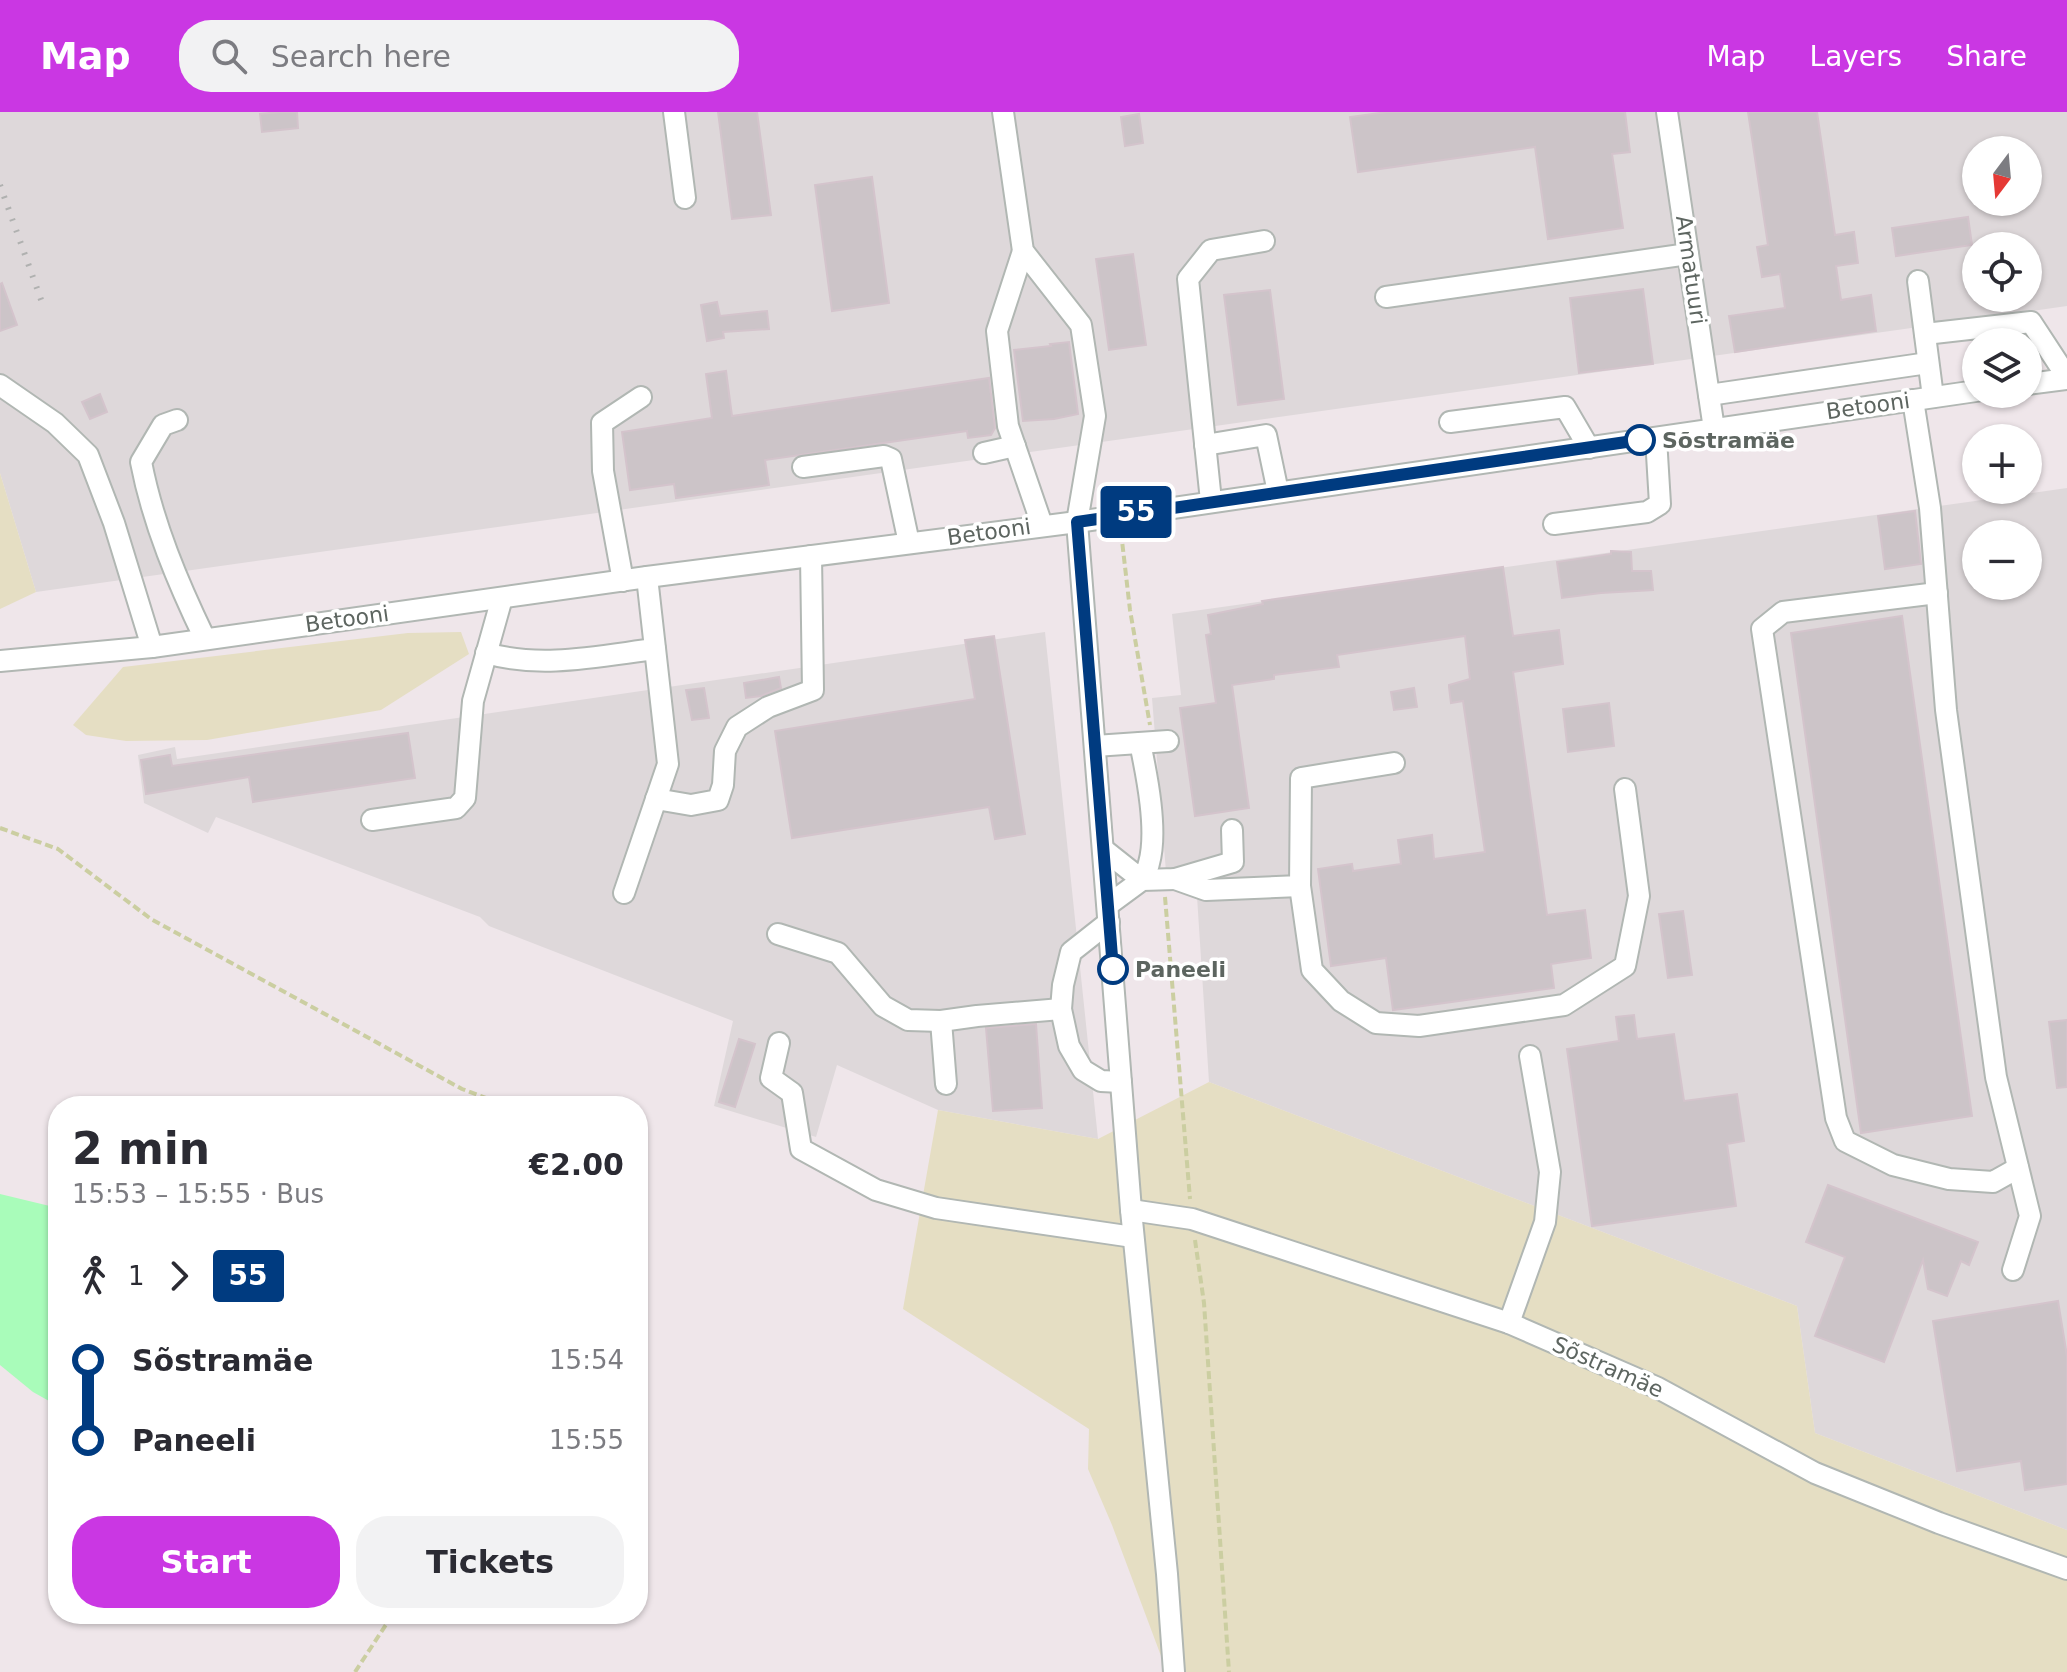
<!DOCTYPE html>
<html lang="en">
<head>
<meta charset="utf-8">
<style>
	body { margin:0; font-family:"DejaVu Sans",sans-serif; background:#f2f2f3; color:#2b2b33; height:100vh; display:flex; flex-direction:column; font-size:30px; white-space:nowrap }
	* { box-sizing:border-box; margin:0 }
	p { font-size:26px; color:#7c7c81 }
	.icon { flex:none; width:44px; height:44px; fill:none; stroke:currentColor; stroke-width:2; stroke-linecap:round; stroke-linejoin:round }
	.map { position:relative; flex:1; overflow:hidden }
	.sheet { position:absolute; left:48px; top:984px; width:600px; height:528px; display:flex; flex-direction:column; background:#fff; border-radius:32px; box-shadow:0 2px 6px #0004 }
	.sheet>* { flex:none }
	.badge { padding:0 16px; border-radius:6px; font-size:28px; line-height:52px }
	.needle { width:52px; rotate:196deg }
	.tools { position:absolute; left:1962px; top:24px; display:grid; gap:16px }
	.tools a { display:grid; place-items:center; width:80px; height:80px; border-radius:50%; background:#fff; box-shadow:0 2px 6px #0004; font-size:40px }
	.map>.badge { position:absolute; translate:-50% -50%; box-shadow:0 0 0 4px #fff }
	.legs { display:flex; align-items:center; gap:12px; height:88px; padding:0 24px; font-size:26px }
	.legs p { margin-inline-start:auto }
	.headline { display:flex; align-items:center; justify-content:space-between; height:136px; padding:0 24px }
	h1 { font-size:44px; font-weight:700; line-height:60px }
	.button { display:flex; gap:16px; margin-top:auto; padding:16px 24px }
	.button a { flex:1; height:92px; border-radius:32px; background:#ca37e3; color:#fff; font-size:32px; font-weight:700; line-height:92px; text-align:center }
	.button a+a { background:#f2f2f3; color:#2b2b33 }
	ul { padding:0 24px; list-style:none }
	li { display:flex; align-items:center; gap:28px; height:80px; font-size:30px }
	li i { display:grid; place-items:center; width:12px; height:100%; margin:0 10px; background:currentColor }
	li i::after { content:''; width:20px; height:20px; margin:-10px; border:6px solid; border-radius:50%; background:#fff }
	li p { margin-inline-start:auto }
	li:first-child i { background:linear-gradient(#0000 50%,currentColor 0) }
	li:last-child i { background:linear-gradient(currentColor 50%,#0000 0) }
	header { display:flex; align-items:center; gap:48px; box-sizing:border-box; height:112px; padding:0 40px; background:#ca37e3; color:#fff }
	header strong { font-size:38px }
	nav { display:flex; gap:44px; margin-inline-start:auto; font-size:28px }
	.search { width:560px; height:72px; background:#f2f2f3; display:flex; align-items:center; gap:20px; box-sizing:border-box; padding:0 28px; border-radius:32px; color:#7c7c81; font-size:30px }
	.map>svg:first-child { display:block }
	.industrial { fill:#ded8da; fill-rule:evenodd }
	.green { fill:#e5dec3 }
	.water { fill:#a9fcba }
	.building { fill:#ccc4c8; stroke:#d4c4cc; stroke-width:2 }
	.lines { fill:none; stroke-linecap:round; stroke-linejoin:round }
	.minor-casing { stroke:#b1b7b3; stroke-width:24 }
	.path { stroke:#cbcea1; stroke-width:4; stroke-dasharray:8 4; stroke-linecap:butt }
	.minor { stroke:#fff; stroke-width:20 }
	.rail { stroke:#b0b1b0; stroke-width:6; stroke-dasharray:2 10; stroke-linecap:butt }
	.line-1-casing { stroke:#fff; stroke-width:18 }
	.line-1 { stroke:#003b80; stroke-width:12 }
	.stop-1-dot { fill:#fff; stroke:#003b80; stroke-width:4 }
	.labels { text-anchor:middle; dominant-baseline:central; stroke-width:7; stroke-linejoin:round; paint-order:stroke }
	.street-label { font-size:22px; fill:#5d6560; stroke:#fff }
	.stop-label { font-size:22px; font-weight:bold; fill:#5d6560; stroke:#fff; text-anchor:start }
</style>
</head>
<body>
<header>
<strong>Map</strong>
<div class="search"><svg class="icon" aria-label="search" viewBox="0 0 24 24"><circle cx="10" cy="10" r="6"/><path d="M15 15l6 6"/></svg>Search here</div>
<nav><a>Map</a><a>Layers</a><a>Share</a></nav>
</header>
<div class="map">
<svg width="2067" height="1560" viewBox="0 0 2067 1560">
	<rect width="100%" height="100%" fill="#efe6ea"/>
	<g class="industrial">
		<path d="M0,0h2067v194l-2031,286 -36,-119zM1976,38h52v52h-52zM1976,134h52v52h-52z"/>
		<path d="M2067,376v1042l-252,-97 -18,-127 -588,-224 -13,-201 -29,3 -15,-186 29,-3 -9,-81zM1976,422h52v52h-52z"/>
		<polygon points="1045,520 1098,1027 938,998 837,953 816,1025 714,994 733,909 489,814 480,805 216,705 208,721 144,691 138,643 175,635 177,647"/>
	</g>
	<g class="green">
		<polygon points="0,361 36,480 0,497"/>
		<polygon points="461,520 469,542 381,598 207,628 126,629 86,623 73,613 123,555 408,521"/>
		<polygon points="1209,970 1797,1194 1815,1321 2067,1418 2067,1560 1167,1560 1112,1413 1088,1357 1089,1317 903,1197 938,998 1098,1027"/>
	</g>
	<polygon class="water" points="0,1082 58,1096 58,1294 33,1280 0,1253"/>
	<g class="building">
		<polygon points="279,0 297,0 298,16 262,20 260,2"/>
		<polygon points="718,0 757,0 771,103 732,107"/>
		<polygon points="1387,0 1625,0 1630,40 1612,42 1623,116 1548,127 1535,35 1358,60 1350,5"/>
		<polygon points="1748,0 1817,0 1835,123 1854,120 1858,151 1836,154 1841,188 1871,183 1876,219 1735,240 1729,204 1785,196 1780,162 1762,165 1757,135 1768,133"/>
		<polygon points="1139,2 1143,31 1125,34 1121,5"/>
		<polygon points="872,65 889,191 832,199 815,73"/>
		<polygon points="1968,105 1972,133 1896,144 1892,116"/>
		<polygon points="1133,142 1146,233 1109,238 1096,147"/>
		<polygon points="2,171 17,213 0,219 0,172"/>
		<polygon points="1643,177 1653,252 1579,261 1570,186"/>
		<polygon points="1270,178 1284,287 1238,293 1224,183"/>
		<polygon points="717,190 720,204 767,199 769,217 723,220 724,226 707,229 701,193"/>
		<polygon points="1069,230 1078,302 1054,307 1023,309 1014,238 1051,234 1050,232"/>
		<polygon points="726,259 732,304 989,266 995,316 991,323 968,326 967,319 765,348 769,373 676,386 674,372 630,378 622,320 712,306 706,262"/>
		<polygon points="100,282 107,300 90,307 82,290"/>
		<polygon points="1915,399 1921,452 1885,457 1878,404"/>
		<polygon points="1611,439 1631,440 1632,459 1651,459 1653,478 1601,481 1562,486 1557,450 1611,442"/>
		<polygon points="1503,455 1513,524 1559,518 1563,552 1513,560 1547,803 1585,798 1591,846 1551,852 1554,876 1393,898 1386,846 1331,854 1318,757 1352,752 1353,759 1401,752 1398,728 1432,723 1434,747 1485,740 1463,589 1451,591 1449,575 1449,573 1470,567 1465,524 1337,543 1339,555 1274,563 1274,567 1232,573 1249,696 1195,704 1180,596 1216,591 1206,523 1211,522 1208,503 1263,492 1262,489"/>
		<polygon points="1902,504 1972,1004 1861,1021 1791,521"/>
		<polygon points="994,524 1025,722 995,727 989,695 792,726 775,619 975,587 965,528"/>
		<polygon points="779,565 781,576 761,584 746,586 744,571"/>
		<polygon points="704,576 709,606 692,608 686,578"/>
		<polygon points="1414,576 1417,595 1394,598 1391,580"/>
		<polygon points="1609,591 1614,634 1568,640 1563,597"/>
		<polygon points="408,621 415,666 253,690 249,665 146,682 141,648 170,643 172,654"/>
		<polygon points="1683,799 1692,863 1668,866 1659,802"/>
		<polygon points="1634,903 1637,927 1674,922 1684,989 1737,982 1744,1029 1727,1032 1736,1094 1592,1114 1567,937 1619,929 1616,905"/>
		<polygon points="2067,908 2067,975 2057,976 2049,910"/>
		<polygon points="1036,912 1042,996 993,999 986,916"/>
		<polygon points="739,927 755,932 735,995 719,990"/>
		<polygon points="1828,1073 1978,1130 1969,1153 1961,1149 1947,1184 1928,1177 1923,1148 1884,1250 1815,1224 1845,1145 1806,1130"/>
		<polygon points="2058,1189 2067,1244 2067,1372 2025,1378 2021,1349 1957,1359 1933,1209"/>
	</g>
	<g class="lines">
		<defs>
			<g id="minor">
				<polyline points="674,0 685,86"/>
				<polyline points="1003,0 1023,139 1081,213 1095,304 1077,410 1131,1098 1167,1462 1174,1560"/>
				<polyline points="1667,0 1714,317"/>
				<polyline points="1023,139 997,219 1008,314 1042,413"/>
				<polyline points="1918,169 1933,285"/>
				<polyline points="1386,185 1688,142"/>
				<polyline points="1925,222 2031,210 2067,265"/>
				<polyline points="2028,272 2067,267"/>
				<polyline points="0,273 55,311 88,343 114,411 152,535"/>
				<polyline points="1709,283 1928,251"/>
				<polyline points="1913,288 1930,396 1946,598 1996,965 2030,1104 2013,1158"/>
				<path d="M177,308l-14,5 -22,37c12,62 37,121 64,177"/>
				<polyline points="1450,310 1565,295 1589,336"/>
				<polyline points="1205,333 1266,323 1278,380"/>
				<polyline points="984,341 1015,334"/>
				<polyline points="803,355 884,344 891,347 909,431"/>
				<polyline points="1211,389 1188,167 1211,138 1264,129"/>
				<polyline points="1554,412 1647,400 1660,392 1656,326"/>
				<polyline points="623,469 603,359 602,311 641,285"/>
				<polyline points="1937,481 1783,500 1762,517 1836,1006 1845,1029 1893,1053 1949,1067 1993,1070 2018,1056"/>
				<path d="M486,541c55,16 113,3 169,-4"/>
				<polyline points="0,549 152,535 647,465 1077,410 1976,279"/>
				<polyline points="1095,634 1168,629"/>
				<polyline points="656,687 691,693 718,688 723,673 725,639 737,615 768,595 813,578 811,444"/>
				<polyline points="372,708 456,696 465,686 473,589 502,486"/>
				<path d="M1103,737l39,31c2,-5 6,-11 7,-17 9,-32 -2,-87 -9,-120"/>
				<polyline points="1175,767 1206,778 1300,774 1301,666 1394,651"/>
				<polyline points="1300,774 1312,858 1341,889 1376,911 1419,914 1564,893 1625,854 1639,784 1625,677"/>
				<polyline points="624,781 668,652 647,465"/>
				<polyline points="1108,793 1142,768 1175,767 1233,750 1232,718"/>
				<polyline points="1109,810 1071,840 1063,873 1061,897 1069,934 1083,958 1101,969 1121,970"/>
				<polyline points="778,822 838,841 883,894 908,908 941,909"/>
				<polyline points="779,931 771,966 792,981 801,1037 876,1078 936,1096 1133,1125"/>
				<polyline points="946,972 941,909 977,904 1061,897"/>
				<polyline points="1131,1098 1192,1107 1509,1211 1658,1276 1815,1361 1939,1411 2067,1457"/>
				<polyline points="1509,1211 1545,1110 1550,1060 1530,944"/>
			</g>
		</defs>
		<use href="#minor" class="minor-casing"/>
		<g class="path">
			<polyline points="1121,420 1130,498 1150,613"/>
			<polyline points="0,716 58,737 151,807 462,977 507,994"/>
			<polyline points="1165,785 1190,1087"/>
			<polyline points="1195,1128 1204,1191 1229,1560"/>
			<polyline points="355,1560 393,1502"/>
		</g>
		<use href="#minor" class="minor"/>
		<polyline class="rail" points="0,73 44,196"/>
	</g>
	<g class="lines">
		<defs>
			<polyline id="line-1" points="1113,857 1077,410 1640,328"/>
		</defs>
		<use href="#line-1" class="line-1-casing"/>
		<use href="#line-1" class="line-1"/>
	</g>
	<g class="stop-1-dot">
		<circle cx="1640" cy="328" r="14"/>
		<circle cx="1113" cy="857" r="14"/>
	</g>
	<g class="labels">
		<g class="street-label">
			<text transform="translate(1691 158) rotate(82)">Armatuuri</text>
			<text transform="translate(1868 294) rotate(-8)">Betooni</text>
			<text transform="translate(989 420) rotate(-8)">Betooni</text>
			<text transform="translate(347 507) rotate(-8)">Betooni</text>
			<text transform="translate(1608 1255) rotate(24)">Sõstramäe</text>
		</g>
		<g class="stop-label">
			<text x="1662" y="328">Sõstramäe</text>
			<text x="1135" y="857">Paneeli</text>
		</g>
	</g>
</svg>
<div class="tools">
<a><svg class="needle" viewBox="-14 -14 28 28"><path d="M0-13l5 13h-10z" fill="#e53935"/><path d="M0 13l5-13h-10z" fill="#7c7c81"/></svg></a>
<a><svg class="icon" aria-label="locate" viewBox="0 0 24 24"><circle cx="12" cy="12" r="6"/><path d="M12 2v4M12 18v4M2 12h4M18 12h4"/></svg></a>
<a><svg class="icon" aria-label="layers" viewBox="0 0 24 24"><path d="M12 4l9 5-9 5-9-5zM3 14l9 5 9-5"/></svg></a>
<a>+</a>
<a>−</a>
</div>
<b class="badge" style="left:1136px;top:400px;background:#003b80;color:#fff">55</b>
<section class="sheet">
<div class="headline"><div><h1>2 min</h1><p>15:53 – 15:55 · Bus</p></div><b>€2.00</b></div>
<div class="legs"><svg class="icon" aria-label="walk" viewBox="0 0 24 24"><circle cx="13" cy="4" r="2"/><path d="M13 8l-2 6 4 7M11 14l-3 7M7 12l3-4h3l4 4"/></svg>1<svg class="icon" aria-label="forward" viewBox="0 0 24 24"><path d="M9 5l7 7-7 7"/></svg><b class="badge" style="background:#003b80;color:#fff">55</b></div>
<ul>
<li><i style="color:#003b80"></i><b>Sõstramäe</b><p>15:54</p></li>
<li><i style="color:#003b80"></i><b>Paneeli</b><p>15:55</p></li>
</ul>
<div class="button"><a>Start</a><a>Tickets</a></div>
</section>
</div>
</body>
</html>
